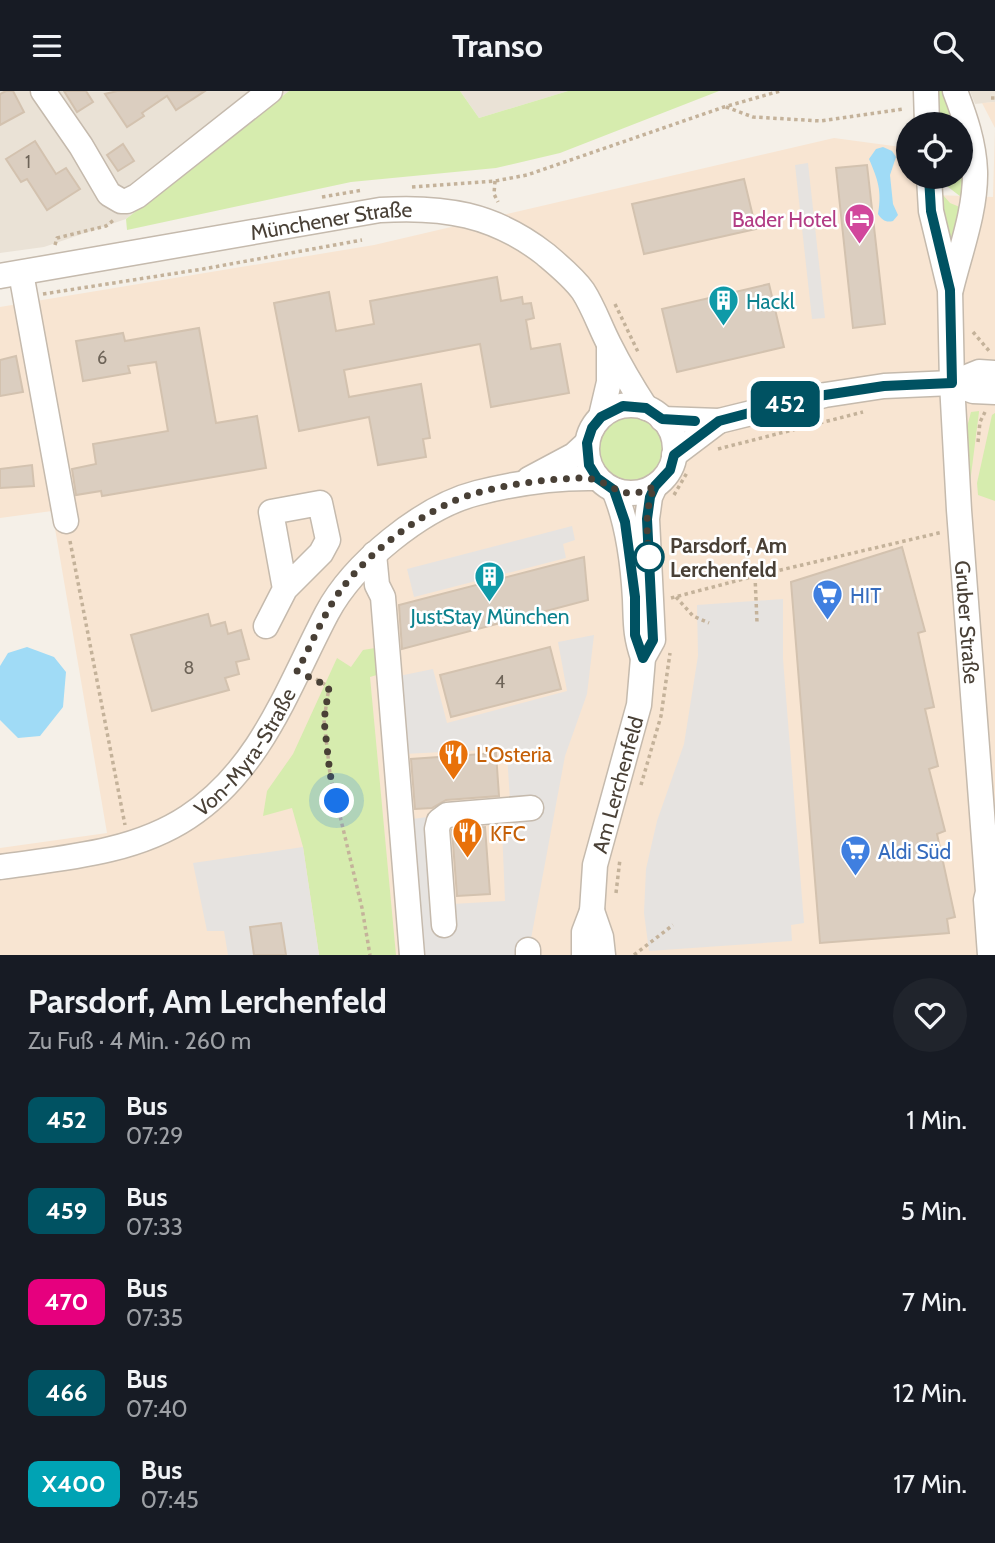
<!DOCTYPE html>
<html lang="de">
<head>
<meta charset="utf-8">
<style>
	body { margin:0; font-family:Cabin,sans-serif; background:#20242c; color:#f1f3f6; height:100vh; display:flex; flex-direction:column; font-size:26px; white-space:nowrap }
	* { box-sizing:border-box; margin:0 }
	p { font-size:23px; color:#9ea1a6 }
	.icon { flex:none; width:38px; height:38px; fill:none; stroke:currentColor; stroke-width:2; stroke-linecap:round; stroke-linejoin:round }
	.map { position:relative; height:864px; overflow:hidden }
	.side { display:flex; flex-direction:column; background:#171b24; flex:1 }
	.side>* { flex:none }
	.badge { padding:0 14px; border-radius:10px; font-size:24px; line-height:46px }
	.controls { position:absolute; left:896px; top:21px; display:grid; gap:14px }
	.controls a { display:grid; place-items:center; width:77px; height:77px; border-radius:50%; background:#171b24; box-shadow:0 2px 5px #0004; font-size:35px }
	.you { position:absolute; width:35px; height:35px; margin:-18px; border:5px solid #fff; border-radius:50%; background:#1a73e8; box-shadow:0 0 0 10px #1a73e833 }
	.map>.badge { position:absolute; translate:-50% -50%; box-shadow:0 0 0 4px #fff }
	.round { display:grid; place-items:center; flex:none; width:74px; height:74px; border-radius:37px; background:#20242c }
	.summary { display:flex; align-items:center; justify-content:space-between; height:119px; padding:0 28px }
	h1 { font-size:33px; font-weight:700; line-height:52px }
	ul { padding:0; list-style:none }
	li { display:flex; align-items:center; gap:21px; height:91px; padding:0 28px }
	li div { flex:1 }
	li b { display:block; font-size:26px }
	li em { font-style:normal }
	li .badge { min-width:77px; font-weight:700; text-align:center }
	header { display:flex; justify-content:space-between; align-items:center; height:91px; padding:0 28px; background:#171b24; font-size:32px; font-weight:700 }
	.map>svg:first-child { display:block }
	.residential { fill:#eae2d6 }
	.commercial { fill:#f8e5d2 }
	.green { fill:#d6ecae }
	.parking { fill:#e6e3e0 }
	.water { fill:#a0dbf6 }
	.building { fill:#dbcec0; stroke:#d3c2af; stroke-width:2 }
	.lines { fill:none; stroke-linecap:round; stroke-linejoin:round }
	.minor-casing { stroke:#c5baad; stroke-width:27 }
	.path { stroke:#c4b29a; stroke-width:3.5; stroke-dasharray:3.5 3.5; stroke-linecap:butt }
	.minor { stroke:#fff; stroke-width:24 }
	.line-casing { stroke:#fff; stroke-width:16 }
	.line { stroke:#005262; stroke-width:10 }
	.walk { stroke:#494036; stroke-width:7; stroke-dasharray:0 12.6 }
	.stop-dot { fill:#fff; stroke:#005262; stroke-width:3.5 }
	.labels { text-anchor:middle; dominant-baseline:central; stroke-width:5; stroke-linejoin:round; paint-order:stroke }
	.number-label { font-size:18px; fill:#6e6458 }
	.hotel-label { font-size:21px; fill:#b23c85; stroke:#fff; text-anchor:end }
	.street-label { font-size:21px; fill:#494036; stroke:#fff }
	.culture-label { font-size:21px; fill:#0d838f; stroke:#fff; text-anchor:start }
	.stop-label { font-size:21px; font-weight:bold; fill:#494036; stroke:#fff; text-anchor:start }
	.shop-label { font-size:21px; fill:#366cbe; stroke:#fff; text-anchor:start }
	.food-label { font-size:21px; fill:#c56008; stroke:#fff; text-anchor:start }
</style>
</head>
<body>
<header><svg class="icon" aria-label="menu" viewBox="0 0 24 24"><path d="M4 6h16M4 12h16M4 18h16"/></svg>Transo<svg class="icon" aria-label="search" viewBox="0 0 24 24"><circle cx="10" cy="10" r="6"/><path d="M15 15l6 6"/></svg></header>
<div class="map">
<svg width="995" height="864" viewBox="0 0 995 864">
	<rect width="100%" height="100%" fill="#f5f0e8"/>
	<g class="residential">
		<polygon points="0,0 289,0 126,128 44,156 0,162"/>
		<polygon points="460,0 568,0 479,27"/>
		<polygon points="970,0 995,0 995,11 975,13"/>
	</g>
	<polygon class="commercial" points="995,11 995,864 0,864 0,757 107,742 52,420 0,427 0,216 374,154 834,47 901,56 908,67 908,86 922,86 935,104 993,106 995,37 982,12"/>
	<g class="green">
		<polygon points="289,0 460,0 479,27 568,0 719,0 560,62 496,77 351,91 127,139 126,128"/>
		<polygon points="933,0 946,0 959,33 932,33"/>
		<polygon points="961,37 969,112 935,86 961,86"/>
		<polygon points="936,96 950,112 967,119 953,174"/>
		<polygon points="979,320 979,321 970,392 967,336 971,321"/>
		<polygon points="995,322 995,410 978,404 977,392 992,324"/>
		<circle cx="631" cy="359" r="35"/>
		<polygon points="375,557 380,583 370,586 396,864 319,864 303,756 292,717 263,725 267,700 293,663 337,567 351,576 363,559"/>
	</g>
	<g class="parking">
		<polygon points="808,72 825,227 812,228 795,74"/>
		<polygon points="572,435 575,449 563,453 566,467 414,506 407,478"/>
		<polygon points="783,508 783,568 804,832 791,834 792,850 649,860 644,822 646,778 657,730 684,653 698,565 697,514"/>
		<polygon points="594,544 587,603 565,665 530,853 521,864 421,864 412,728 428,726 434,814 505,810 502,737 511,723 507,664 505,658 403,663 394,586 433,578 447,632 567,600 558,551"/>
		<polygon points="303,756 319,864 228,864 224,840 207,840 193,772"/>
	</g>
	<g class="water">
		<path d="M883,56l9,4 4,6 -6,18 3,29 5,11 -5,6c-7,2 -11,-1 -15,-7 4,-23 0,-34 -9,-55l7,-10z"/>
		<polygon points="27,556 54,566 66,581 63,616 40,645 18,647 0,629 0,575 8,562"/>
	</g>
	<g class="building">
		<polygon points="6,0 13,0 24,21 0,34 0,3"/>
		<polygon points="64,0 86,0 93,11 77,21"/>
		<polygon points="117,0 205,0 176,19 167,5 142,22 144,25 127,36 105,3"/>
		<polygon points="35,50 56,83 66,77 80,98 47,119 27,88 21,91 6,68"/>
		<polygon points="123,53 134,70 118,80 107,64"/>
		<polygon points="867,74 885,233 853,237 836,77"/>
		<polygon points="744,88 756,138 644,163 632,113"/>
		<polygon points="497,186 501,210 522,206 523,213 531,212 534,227 526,229 531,258 560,253 569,302 491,316 480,253 344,279 349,306 421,293 430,347 423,348 426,366 378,374 369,326 299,340 274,212 329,201 336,240 374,233 370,210"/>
		<polygon points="769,193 784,256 677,281 662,218"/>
		<polygon points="199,237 216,332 257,325 266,377 102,405 101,400 76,404 72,378 96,373 93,353 168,340 156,271 128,275 130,282 83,290 76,250 123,242 125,250"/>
		<polygon points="16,265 23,301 0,305 0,269"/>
		<polygon points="32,374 34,395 0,397 0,378"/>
		<polygon points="902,456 925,540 918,542 934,616 925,618 938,675 929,678 945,740 937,743 955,826 947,828 949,842 820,852 791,491"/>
		<polygon points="584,466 588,509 402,558 399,514"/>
		<polygon points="208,523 211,535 225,531 228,543 241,539 249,568 236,571 239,583 225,587 229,599 152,620 131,544"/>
		<polygon points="550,556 561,598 451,626 440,584"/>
		<polygon points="496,662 499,705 446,709 432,717 415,718 411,668"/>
		<polygon points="485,736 490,803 457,805 452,739"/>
		<polygon points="281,832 286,864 254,864 250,836"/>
	</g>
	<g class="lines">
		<defs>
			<g id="minor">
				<polyline points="43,0 81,55 109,103 121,110 127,110 137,105 270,0"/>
				<polyline points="926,0 927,33"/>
				<path id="s1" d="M929,86l2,34 19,79 2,93 7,127 29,382 -2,8 4,55"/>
				<polyline points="21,182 66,430"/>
				<path id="s2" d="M0,185l380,-66c63,-4 114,4 165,44 13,11 28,23 38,37 11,17 17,36 26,53 11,22 24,44 37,64"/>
				<path d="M951,198c9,-37 25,-79 24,-118 -1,-28 -10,-54 -20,-80"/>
				<polyline points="952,292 973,300 995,301"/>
				<circle cx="631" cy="358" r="44"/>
				<polyline points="601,325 609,291 609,257"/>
				<polyline points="662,328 719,330 825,304 884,295 952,292 979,281 995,282"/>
				<polyline points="674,364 719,330"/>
				<polyline points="529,388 574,364 587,352"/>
				<path d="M614,399c14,33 19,73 21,109 1,25 0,35 8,59"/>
				<polyline points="374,463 377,494 383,506 412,864"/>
				<polyline points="266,535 285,498 321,462 328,449 320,412 271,421 285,498"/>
				<path id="s3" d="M0,776c63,-9 134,-14 188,-50 73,-48 100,-130 139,-204 26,-49 95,-106 150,-120 39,-10 80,-16 120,-15"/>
				<polyline points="592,820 601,846 603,864"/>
				<polyline points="444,834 437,738 439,730 447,724 531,717"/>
				<polyline points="528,859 528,864"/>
				<path id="s4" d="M584,864v-23l8,-21 3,-46 44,-160 4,-47 10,-18 -6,-121 3,-22 5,-11"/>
			</g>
		</defs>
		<use href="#minor" class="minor-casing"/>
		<g class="path">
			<polyline points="991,7 995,7"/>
			<polyline points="726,16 753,26 821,30 904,18"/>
			<polyline points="495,90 494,103 498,111"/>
			<polyline points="412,96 495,90 527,84 724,16 780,0"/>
			<polyline points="322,106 363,99"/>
			<polyline points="55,154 57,147 106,135 115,128"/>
			<polyline points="43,203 203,178 362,149"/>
			<polyline points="615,213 639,263"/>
			<polyline points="973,241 990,261"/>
			<polyline points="978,351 980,331 985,321"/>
			<polyline points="718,358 863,321"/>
			<polyline points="674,404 688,380"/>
			<polyline points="70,450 125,734"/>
			<polyline points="755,485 757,531"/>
			<polyline points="676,506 693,525 709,532"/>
			<polyline points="671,507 755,485 943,441"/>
			<polyline points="316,588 329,596 324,629 330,683 362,817 370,864"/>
			<polyline points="641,694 661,625 670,562"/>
			<polyline points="616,802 620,768"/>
			<polyline points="634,864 673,834"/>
		</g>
		<use href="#minor" class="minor"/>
	</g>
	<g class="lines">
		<defs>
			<polyline id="line" points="695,330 662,328 646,317 623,315 601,326 592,337 587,352 589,374 597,387 614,399 625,431 635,506 635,544 643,567 653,549 647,428 650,406 655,395 670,379 674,364 719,330 768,317 825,304 884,295 952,292 950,199 931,120 929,86"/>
		</defs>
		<use href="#line" class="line-casing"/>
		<use href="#line" class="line"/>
		<path class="walk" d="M337,710l-7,-27 -6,-54 5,-33 -32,-16c15,-27 27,-59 46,-84 30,-39 85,-80 133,-94 34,-9 70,-14 105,-15 31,-1 36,28 74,8 -11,22 -8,47 -6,71"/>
	</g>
	<defs>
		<symbol id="hotel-pin" viewBox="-11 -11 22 30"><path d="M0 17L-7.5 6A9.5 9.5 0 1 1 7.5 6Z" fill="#d1479c" stroke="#fff"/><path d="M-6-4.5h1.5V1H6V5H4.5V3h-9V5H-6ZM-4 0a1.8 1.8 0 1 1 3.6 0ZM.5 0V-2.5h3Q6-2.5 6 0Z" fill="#fff"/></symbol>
		<symbol id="building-pin" viewBox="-11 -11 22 30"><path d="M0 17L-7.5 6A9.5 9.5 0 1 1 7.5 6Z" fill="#0f9aa8" stroke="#fff"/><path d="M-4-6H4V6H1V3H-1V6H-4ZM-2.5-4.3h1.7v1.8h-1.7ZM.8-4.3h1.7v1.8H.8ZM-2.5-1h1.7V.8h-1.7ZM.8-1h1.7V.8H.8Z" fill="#fff"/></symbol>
		<symbol id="supermarket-pin" viewBox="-11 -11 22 30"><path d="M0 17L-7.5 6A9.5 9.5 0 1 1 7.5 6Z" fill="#3f7fe0" stroke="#fff"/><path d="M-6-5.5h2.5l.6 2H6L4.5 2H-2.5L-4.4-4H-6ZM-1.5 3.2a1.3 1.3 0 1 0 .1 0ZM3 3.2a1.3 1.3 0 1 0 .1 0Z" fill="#fff"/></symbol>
		<symbol id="restaurant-pin" viewBox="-11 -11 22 30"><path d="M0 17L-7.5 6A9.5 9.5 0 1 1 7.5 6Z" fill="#e8710a" stroke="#fff"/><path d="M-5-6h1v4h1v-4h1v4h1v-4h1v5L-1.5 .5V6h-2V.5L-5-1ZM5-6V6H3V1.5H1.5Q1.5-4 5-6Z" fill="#fff"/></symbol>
	</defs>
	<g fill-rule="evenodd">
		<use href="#hotel-pin" x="842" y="110" width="35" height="47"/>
		<use href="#building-pin" x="706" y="192" width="35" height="47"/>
		<use href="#building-pin" x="472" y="468" width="35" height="47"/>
		<use href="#supermarket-pin" x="810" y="486" width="35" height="47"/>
		<use href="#restaurant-pin" x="436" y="646" width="35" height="47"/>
		<use href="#restaurant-pin" x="450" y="724" width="35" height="47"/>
		<use href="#supermarket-pin" x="838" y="742" width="35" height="47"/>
	</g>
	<circle class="stop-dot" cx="649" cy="466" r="14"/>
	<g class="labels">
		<g class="number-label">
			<text x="28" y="71">1</text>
			<text x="102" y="267">6</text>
			<text x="189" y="577">8</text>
			<text x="500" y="591">4</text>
		</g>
		<g class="hotel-label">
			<text x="837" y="128">Bader Hotel</text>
		</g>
		<g class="street-label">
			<text stroke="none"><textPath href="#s2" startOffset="336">Münchener Straße</textPath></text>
			<text stroke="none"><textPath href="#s1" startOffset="448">Gruber Straße</textPath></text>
			<text stroke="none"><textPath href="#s3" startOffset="284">Von-Myra-Straße</textPath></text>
			<text stroke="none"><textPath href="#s4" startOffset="175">Am Lerchenfeld</textPath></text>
		</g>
		<g class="culture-label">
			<text x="746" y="210">Hackl</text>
			<text x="490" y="525" text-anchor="middle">JustStay München</text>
		</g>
		<g class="stop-label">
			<text x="670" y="454">Parsdorf, Am<tspan x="670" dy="24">Lerchenfeld</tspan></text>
		</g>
		<g class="shop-label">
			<text x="850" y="504">HIT</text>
			<text x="878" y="760">Aldi Süd</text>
		</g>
		<g class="food-label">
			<text x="476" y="663">L'Osteria</text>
			<text x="490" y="742">KFC</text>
		</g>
	</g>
</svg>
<div class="controls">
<a><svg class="icon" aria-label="locate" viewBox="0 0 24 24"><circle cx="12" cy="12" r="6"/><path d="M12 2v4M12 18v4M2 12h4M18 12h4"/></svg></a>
</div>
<div class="you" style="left:337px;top:710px"></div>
<b class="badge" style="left:785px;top:313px;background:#005262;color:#fff">452</b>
</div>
<section class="side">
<div class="summary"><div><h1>Parsdorf, Am Lerchenfeld</h1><p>Zu Fuß · 4 Min. · 260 m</p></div><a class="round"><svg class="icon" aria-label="heart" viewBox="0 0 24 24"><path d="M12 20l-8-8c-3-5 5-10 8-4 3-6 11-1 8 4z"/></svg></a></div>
<ul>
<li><span class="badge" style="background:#005262;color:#fff">452</span><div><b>Bus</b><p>07:29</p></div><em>1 Min.</em></li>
<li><span class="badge" style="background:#005262;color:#fff">459</span><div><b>Bus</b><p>07:33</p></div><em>5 Min.</em></li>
<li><span class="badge" style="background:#e6007e;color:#fff">470</span><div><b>Bus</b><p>07:35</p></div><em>7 Min.</em></li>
<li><span class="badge" style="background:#005262;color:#fff">466</span><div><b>Bus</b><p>07:40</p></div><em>12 Min.</em></li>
<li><span class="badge" style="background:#00a3b4;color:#fff">X400</span><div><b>Bus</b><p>07:45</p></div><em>17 Min.</em></li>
</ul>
</section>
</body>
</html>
